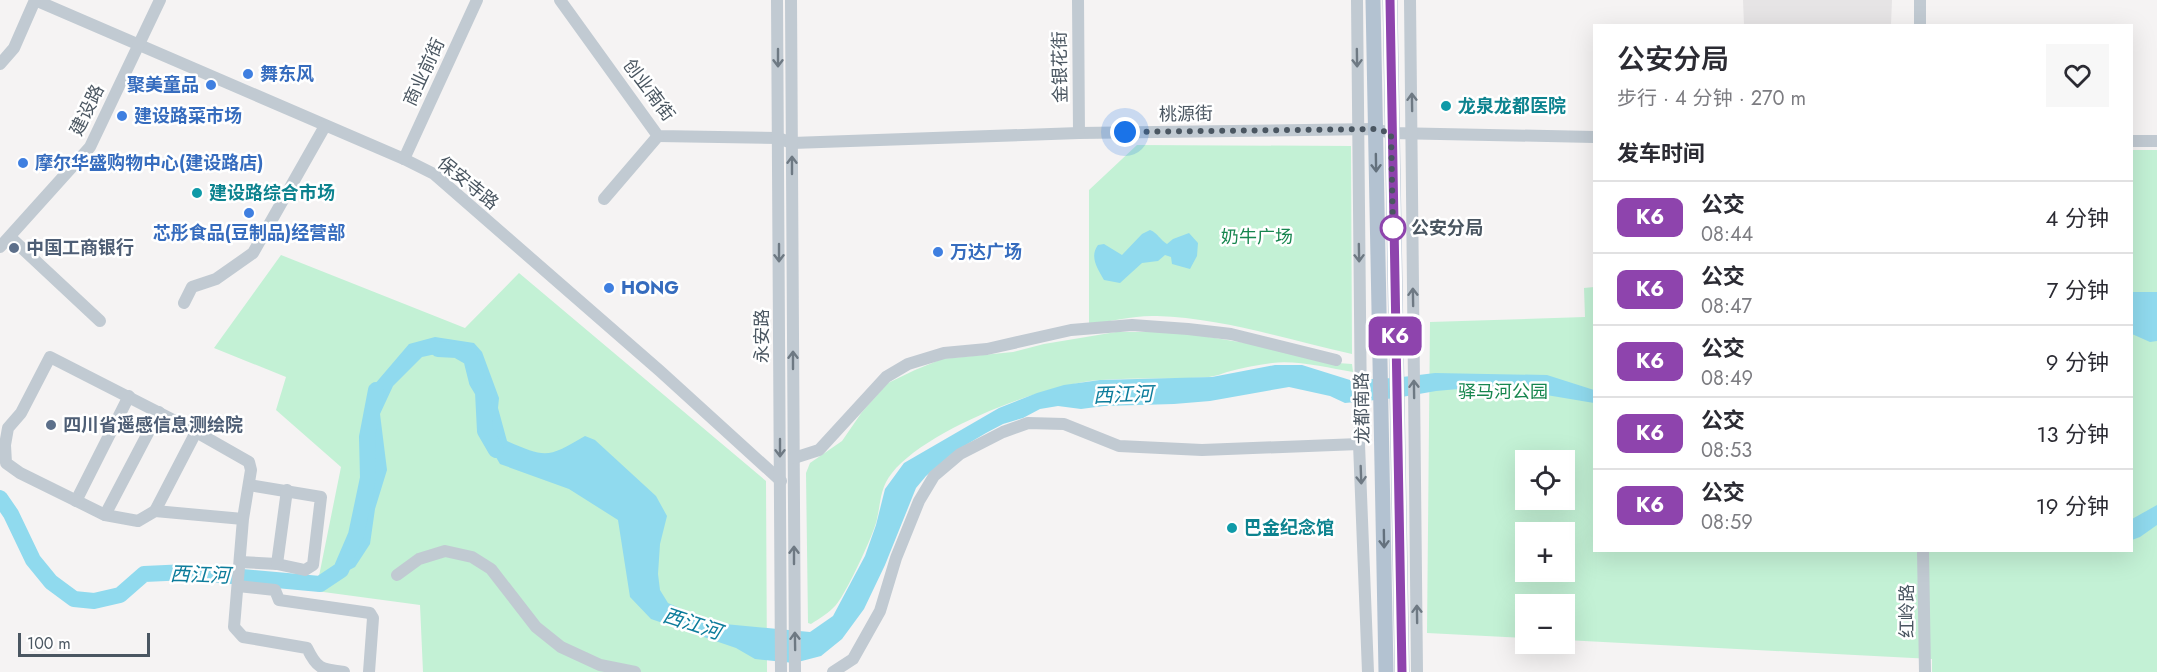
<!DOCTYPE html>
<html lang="zh">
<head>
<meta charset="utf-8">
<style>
	body { margin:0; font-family:Jost,"Noto Sans SC",sans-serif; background:#f7f7f7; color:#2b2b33; height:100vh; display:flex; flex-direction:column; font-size:22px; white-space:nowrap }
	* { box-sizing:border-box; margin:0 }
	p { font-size:20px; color:#7c7c81 }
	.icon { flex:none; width:33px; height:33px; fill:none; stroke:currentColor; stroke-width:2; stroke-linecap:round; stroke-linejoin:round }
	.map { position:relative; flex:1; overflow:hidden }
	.sheet { position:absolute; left:1593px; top:24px; width:540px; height:528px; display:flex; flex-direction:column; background:#fff; border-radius:0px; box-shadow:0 6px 24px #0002 }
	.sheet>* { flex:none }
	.badge { padding:0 12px; border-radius:9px; font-size:21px; line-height:39px }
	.controls { position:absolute; left:1515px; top:450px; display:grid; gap:12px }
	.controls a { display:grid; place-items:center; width:60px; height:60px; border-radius:0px; background:#fff; box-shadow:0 6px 24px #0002; font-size:30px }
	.scale { position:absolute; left:18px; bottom:15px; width:132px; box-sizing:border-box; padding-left:6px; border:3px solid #4a5661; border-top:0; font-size:16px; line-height:21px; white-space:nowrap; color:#4a5661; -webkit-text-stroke:4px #fff; paint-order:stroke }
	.you { position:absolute; width:30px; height:30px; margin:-15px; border:4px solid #fff; border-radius:50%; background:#1a73e8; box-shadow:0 0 0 9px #1a73e833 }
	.map>.badge { position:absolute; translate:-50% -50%; box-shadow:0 0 0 3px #fff }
	h2 { padding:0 24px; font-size:22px; line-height:54px }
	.round { display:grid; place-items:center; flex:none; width:63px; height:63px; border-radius:0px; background:#f7f7f7 }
	.headline { display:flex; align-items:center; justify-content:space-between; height:102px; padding:0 24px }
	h1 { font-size:28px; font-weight:600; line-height:45px }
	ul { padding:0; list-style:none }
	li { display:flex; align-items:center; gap:18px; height:72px; padding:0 24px; border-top:2px solid #e1e1e2 }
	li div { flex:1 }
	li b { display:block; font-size:22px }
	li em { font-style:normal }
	li .badge { min-width:66px; font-weight:700; text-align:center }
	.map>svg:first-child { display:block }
	.education { fill:#e6e4e5 }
	.green { fill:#c3f1d5; fill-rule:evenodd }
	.water { fill:#90daee }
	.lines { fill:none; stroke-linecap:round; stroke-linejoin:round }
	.river { stroke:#90daee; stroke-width:16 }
	.minor { stroke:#c1cad2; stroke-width:12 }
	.major { stroke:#b3c2d1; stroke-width:15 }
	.oneway { stroke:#6e7983 }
	.oneway2 { stroke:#64717d }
	.line-casing { stroke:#fff; stroke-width:14 }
	.line { stroke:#8e44ad; stroke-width:9 }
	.walk { stroke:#4a5661; stroke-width:6; stroke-dasharray:0 10.8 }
	.shop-dot { fill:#3f7fe0; stroke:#fff; stroke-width:2 }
	.culture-dot { fill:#0f9aa8; stroke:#fff; stroke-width:2 }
	.stop-dot { fill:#fff; stroke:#8e44ad; stroke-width:3 }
	.service-dot { fill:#5c6f8a; stroke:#fff; stroke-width:2 }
	.labels { text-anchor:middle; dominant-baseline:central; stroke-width:5; stroke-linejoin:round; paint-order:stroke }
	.street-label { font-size:18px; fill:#4a5661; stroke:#fff }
	.shop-label { font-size:18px; font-weight:bold; fill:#366cbe; stroke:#fff; text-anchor:start }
	.culture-label { font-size:18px; font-weight:bold; fill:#0d838f; stroke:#fff; text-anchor:start }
	.stop-label { font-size:18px; font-weight:bold; fill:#4a5661; stroke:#fff; text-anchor:start }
	.park-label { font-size:18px; fill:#17864f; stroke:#fff }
	.service-label { font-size:18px; font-weight:bold; fill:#4e5e75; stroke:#fff; text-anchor:start }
	.water-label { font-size:20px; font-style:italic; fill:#0c7c9b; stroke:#fff }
</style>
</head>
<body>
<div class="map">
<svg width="2157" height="672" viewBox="0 0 2157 672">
	<rect width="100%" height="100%" fill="#f5f3f3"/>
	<polygon class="education" points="1743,0 1892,0 1891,25 1744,25"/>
	<g class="green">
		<path d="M1137,145l214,1 1,208c-64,-14 -129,-36 -195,-38 -22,-1 -46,5 -68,9v-135z"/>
		<path d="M2132,150h25v522h-225v-13l-367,-19 -1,-36h-38l-1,34 -98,-5 3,-311 155,-5 -1,-29 10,-1v263h538zM1526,460h38v40h-38zM1526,532h38v40h-38z"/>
		<polygon points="281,255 465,328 519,273 766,481 767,672 423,672 420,605 316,591 341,467 276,410 286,377 214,348"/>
		<path d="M1116,332h62l92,15 53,15 29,2 1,8c-26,-4 -55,-12 -81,-9 -15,2 -31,5 -45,9 -6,2 -11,4 -18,5 -36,3 -72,0 -109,3 -55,4 -173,49 -208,93 -12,15 -11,28 -15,46 -2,13 -32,77 -41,86 -7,8 -16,13 -25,19l-3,-1 -2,-150 4,-10 32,-22 20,-29 26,-29 27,-13 27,-11 71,-7 31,-8z"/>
	</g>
	<g class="water">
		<path d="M1150,230c8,3 10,10 17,14l6,-5 16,-6 9,10 -1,13 -7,13 -18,-5 -1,-7 -6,-2 -7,6 -16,2 -22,20 -16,-3c-6,-11 -15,-23 -6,-35l6,-1 18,11 20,-21z"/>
		<polygon points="2132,292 2157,292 2157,341 2150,342 2132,334"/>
		<path d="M435,337l39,6 8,9 17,46 -1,10 9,33c39,17 41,17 78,-5l10,4 61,56 11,20 -7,28 -2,30 2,16 8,13 46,20 96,9 23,-16 32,-60 11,-31 9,-36 19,-26 95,-55 38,-15 27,-8 36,-5 112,-3 63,-12h27l48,15 44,-2 41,-5 112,2 47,15v13l-102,-17 -56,5 -40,7 -51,5 -15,-7 -41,-9 -79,14 -36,3 -70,2 -23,3 -23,-3 -18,3 -17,9 -20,6 -17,9 -32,19 -28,24 -10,12 -31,77 -21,44 -22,30 -21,17 -27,7 -39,-4 -19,-11 -85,-29 -21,-22 -12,-77 -49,-31 -69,-25 -14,-24v-37l-13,-27 -9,-24h-19l-23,5 -29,29 -13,28 7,56 -12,39 -5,35 -15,23 -17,9 20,-35 -3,-20 11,-35 8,-101 35,-41z"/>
		<polygon points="2157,505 2157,525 2140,537 2132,540 2132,519"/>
	</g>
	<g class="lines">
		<g class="river">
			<polyline points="438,349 457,350 471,358 477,382 483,392 485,431 496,450"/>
			<polyline points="0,498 11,514 33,560 51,582 74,599 94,601 120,595 144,574 188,572 320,584 341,570 356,535 368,478 367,437 376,390"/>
		</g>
		<g class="minor">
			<polyline points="35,0 404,159 434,174 660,371 781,481"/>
			<polyline points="560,0 658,136 778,138 792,143 1079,133 1375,129 1391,133 1594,137"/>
			<polyline points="777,0 781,672"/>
			<polyline points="791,0 795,672"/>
			<polyline points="1078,0 1079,133"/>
			<polyline points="1357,0 1361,416 1359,444 1368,672"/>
			<polyline points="1410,0 1417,672"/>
			<polyline points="1920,0 1920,26"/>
			<polyline points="0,64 14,48 35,0"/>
			<polyline points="2132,141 2157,141"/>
			<polyline points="404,159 477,0"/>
			<polyline points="604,199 658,136"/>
			<polyline points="10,237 100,321"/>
			<polyline points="0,247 90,147 160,0"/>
			<polyline points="184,303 192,287 216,279 253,253 325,126"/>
			<polyline points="794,458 819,450 886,377 908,364 944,353 987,349 1071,330 1132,325 1188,329 1231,334 1336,360"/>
			<polyline points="76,501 129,396"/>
			<polyline points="155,511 196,432"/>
			<polyline points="105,515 159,412"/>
			<path d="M243,519l-88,-8 -17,10 -33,-6 -85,-42 -14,-10 -1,-18 3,-17 13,-15 29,-56 141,72 58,33 2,8 -8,49 -9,108 9,10 64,11c10,21 14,21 37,24"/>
			<polyline points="1923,550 1925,672"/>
			<polyline points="240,562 277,564 305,570 313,565 321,497 249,485"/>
			<polyline points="277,564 287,490"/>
			<polyline points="397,575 419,559 445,551 472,557 491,569 536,627 561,647 600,665 635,672"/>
			<polyline points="238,586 275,590 279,600 370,613 373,618 369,672"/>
			<polyline points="833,672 853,659 880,611 896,558 919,501 934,476 960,454 1003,432 1028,423 1064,424 1119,446 1202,450 1359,444"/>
		</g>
		<g class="major">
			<polyline points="1373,0 1386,672"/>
			<polyline points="1390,0 1402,672"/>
		</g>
	</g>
	<defs><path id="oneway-shaft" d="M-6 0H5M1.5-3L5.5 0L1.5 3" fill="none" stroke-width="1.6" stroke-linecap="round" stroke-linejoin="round" transform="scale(1.5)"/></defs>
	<g class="oneway">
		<use href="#oneway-shaft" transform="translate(778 58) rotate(90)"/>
		<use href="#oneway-shaft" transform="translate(1357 58) rotate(89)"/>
		<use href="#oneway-shaft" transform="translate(1412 102) rotate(-91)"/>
		<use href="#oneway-shaft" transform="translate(792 165) rotate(-90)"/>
		<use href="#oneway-shaft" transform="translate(779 253) rotate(90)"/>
		<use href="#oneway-shaft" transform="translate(1359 253) rotate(89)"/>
		<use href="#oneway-shaft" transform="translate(1413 297) rotate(-91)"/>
		<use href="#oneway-shaft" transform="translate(793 360) rotate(-90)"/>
		<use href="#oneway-shaft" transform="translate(1414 389) rotate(-91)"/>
		<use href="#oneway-shaft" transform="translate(780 448) rotate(90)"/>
		<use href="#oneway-shaft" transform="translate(1361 475) rotate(88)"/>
		<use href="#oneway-shaft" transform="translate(794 555) rotate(-90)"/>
		<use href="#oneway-shaft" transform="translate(1417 614) rotate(-91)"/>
		<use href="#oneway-shaft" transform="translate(795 641) rotate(-91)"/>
	</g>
	<g class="oneway2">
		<use href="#oneway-shaft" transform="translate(1376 163) rotate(89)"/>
		<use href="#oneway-shaft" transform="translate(1384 539) rotate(89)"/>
	</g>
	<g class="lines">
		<defs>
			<polyline id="line" points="1390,0 1402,672"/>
		</defs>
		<use href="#line" class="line-casing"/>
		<use href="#line" class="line"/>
		<polyline class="walk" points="1125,132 1375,129 1391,133 1393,228"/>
	</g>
	<g class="shop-dot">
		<circle cx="248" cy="74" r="6"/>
		<circle cx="211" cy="85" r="6"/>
		<circle cx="122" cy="116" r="6"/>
		<circle cx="23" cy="163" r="6"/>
		<circle cx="249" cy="213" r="6"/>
		<circle cx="938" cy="252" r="6"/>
		<circle cx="609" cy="288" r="6"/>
	</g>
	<g class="culture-dot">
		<circle cx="1446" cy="106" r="6"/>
		<circle cx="197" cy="193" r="6"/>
		<circle cx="1232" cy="528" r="6"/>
	</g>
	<circle class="stop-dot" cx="1393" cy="228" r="12"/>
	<g class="service-dot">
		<circle cx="14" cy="248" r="6"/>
		<circle cx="51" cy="425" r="6"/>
	</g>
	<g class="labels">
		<g class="street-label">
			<text transform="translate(1060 67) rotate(-91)">金银花街</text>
			<text transform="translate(424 72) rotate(-65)">商业前街</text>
			<text transform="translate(649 90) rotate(53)">创业南街</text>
			<text transform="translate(87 110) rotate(-64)">建设路</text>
			<text transform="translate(1186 114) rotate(-1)">桃源街</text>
			<text transform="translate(468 183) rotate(39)">保安寺路</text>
			<text transform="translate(762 336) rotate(-90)">永安路</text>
			<text transform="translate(1362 408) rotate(-91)">龙都南路</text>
			<text transform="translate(1907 611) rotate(-90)">红岭路</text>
		</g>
		<g class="shop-label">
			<text x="260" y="74">舞东风</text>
			<text x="199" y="85" text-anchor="end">聚美童品</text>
			<text x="134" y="116">建设路菜市场</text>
			<text x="35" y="163">摩尔华盛购物中心(建设路店)</text>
			<text x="249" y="233" text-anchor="middle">芯彤食品(豆制品)经营部</text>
			<text x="950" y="252">万达广场</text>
			<text x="621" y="288">HONG</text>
		</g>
		<g class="culture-label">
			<text x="1458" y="106">龙泉龙都医院</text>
			<text x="209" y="193">建设路综合市场</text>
			<text x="1244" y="528">巴金纪念馆</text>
		</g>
		<g class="stop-label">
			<text x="1411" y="228">公安分局</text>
		</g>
		<g class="park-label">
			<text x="1257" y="237">奶牛广场</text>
			<text x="1503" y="392">驿马河公园</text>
		</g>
		<g class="service-label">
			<text x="26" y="248">中国工商银行</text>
			<text x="63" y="425">四川省遥感信息测绘院</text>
		</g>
		<g class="water-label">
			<text transform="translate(1123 395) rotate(-2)">西江河</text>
			<text transform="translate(200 575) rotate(2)">西江河</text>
			<text transform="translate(692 624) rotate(18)">西江河</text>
		</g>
	</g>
</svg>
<div class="controls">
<a><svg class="icon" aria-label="locate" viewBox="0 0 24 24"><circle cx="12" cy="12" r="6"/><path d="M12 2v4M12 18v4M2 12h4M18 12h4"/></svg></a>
<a>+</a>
<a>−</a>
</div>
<div class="scale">100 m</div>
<div class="you" style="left:1125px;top:132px"></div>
<b class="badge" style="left:1395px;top:336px;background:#8e44ad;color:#fff">K6</b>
<section class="sheet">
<div class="headline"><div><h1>公安分局</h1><p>步行 · 4 分钟 · 270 m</p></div><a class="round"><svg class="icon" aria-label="heart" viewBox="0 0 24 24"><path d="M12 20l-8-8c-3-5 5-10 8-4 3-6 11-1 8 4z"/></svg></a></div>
<h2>发车时间</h2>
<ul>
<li><span class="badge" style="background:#8e44ad;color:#fff">K6</span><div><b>公交</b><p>08:44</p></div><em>4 分钟</em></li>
<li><span class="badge" style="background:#8e44ad;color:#fff">K6</span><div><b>公交</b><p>08:47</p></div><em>7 分钟</em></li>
<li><span class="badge" style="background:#8e44ad;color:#fff">K6</span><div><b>公交</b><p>08:49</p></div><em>9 分钟</em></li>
<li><span class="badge" style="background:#8e44ad;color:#fff">K6</span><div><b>公交</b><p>08:53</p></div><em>13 分钟</em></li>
<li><span class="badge" style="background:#8e44ad;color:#fff">K6</span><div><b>公交</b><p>08:59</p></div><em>19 分钟</em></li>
</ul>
</section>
</div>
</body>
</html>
